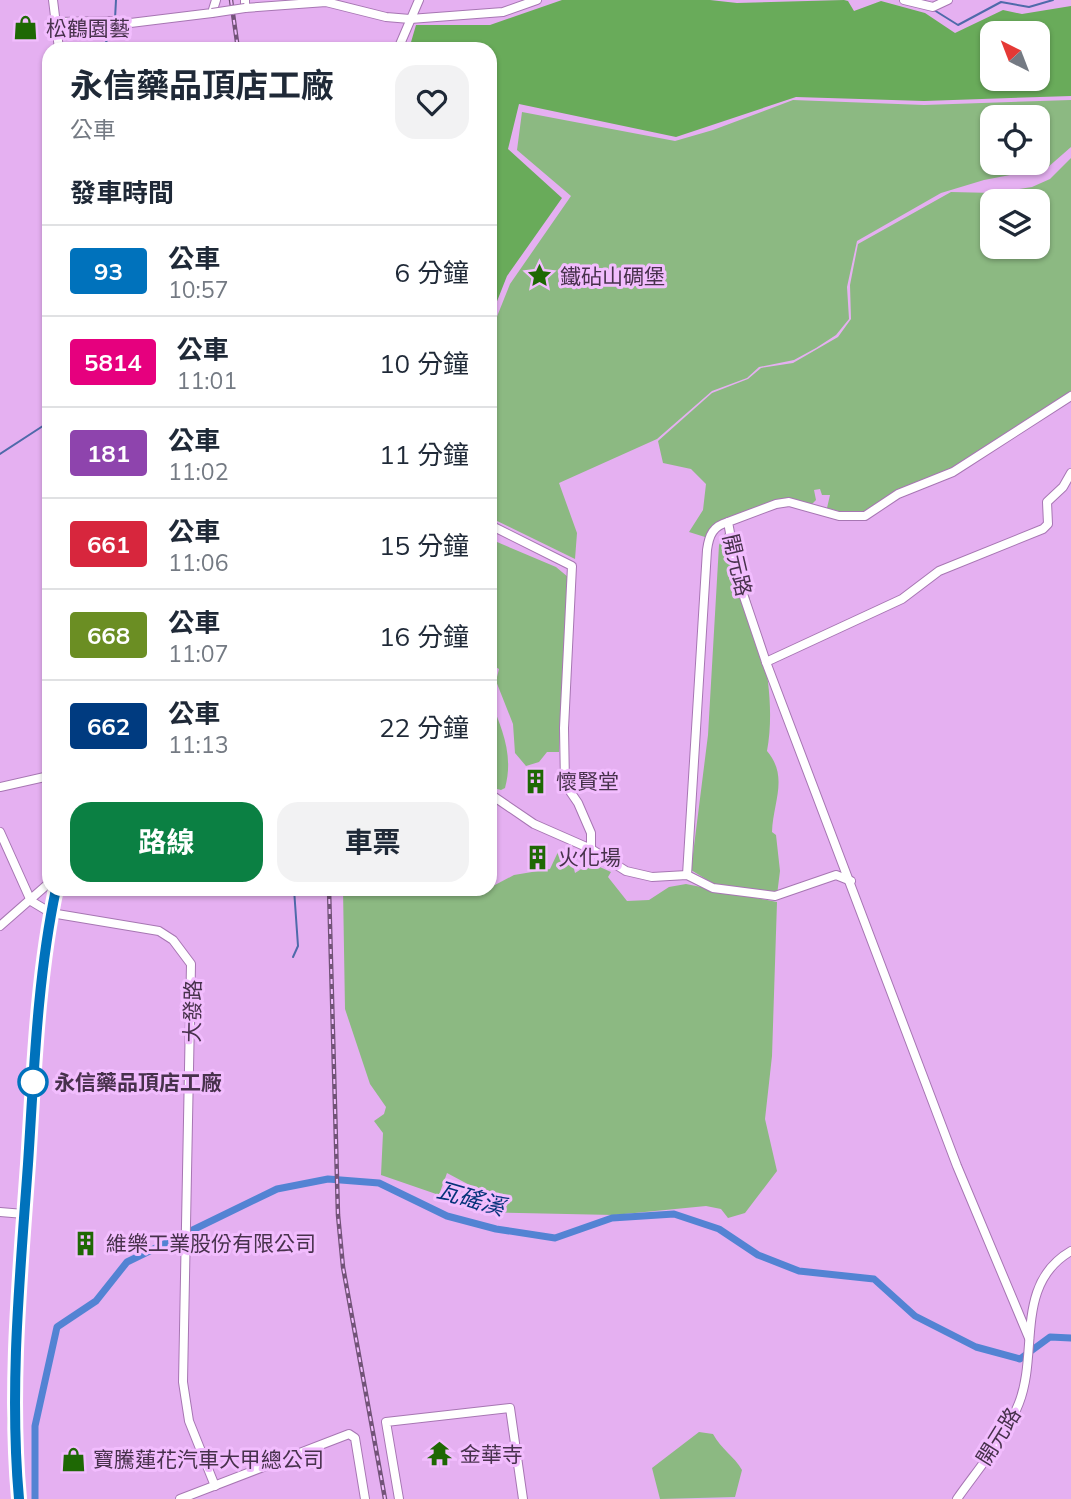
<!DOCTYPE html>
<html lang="zh-TW">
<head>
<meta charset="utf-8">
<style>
	body { margin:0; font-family:Mulish,"Noto Sans TC",sans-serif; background:#f2f2f3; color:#1f2937; height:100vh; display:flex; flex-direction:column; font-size:26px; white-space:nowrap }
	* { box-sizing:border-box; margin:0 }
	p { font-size:23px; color:#747a83 }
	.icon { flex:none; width:38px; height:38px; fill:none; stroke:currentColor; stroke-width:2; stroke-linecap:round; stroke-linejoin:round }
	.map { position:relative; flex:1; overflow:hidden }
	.sheet { position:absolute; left:42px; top:42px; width:455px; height:854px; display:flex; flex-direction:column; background:#fff; border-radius:21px; box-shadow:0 2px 5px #0004 }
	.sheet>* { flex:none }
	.badge { padding:0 14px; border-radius:5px; font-size:24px; line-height:46px }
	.needle { width:46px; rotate:318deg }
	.fabs { position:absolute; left:980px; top:21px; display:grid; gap:14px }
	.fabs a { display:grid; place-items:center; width:70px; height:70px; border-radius:14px; background:#fff; box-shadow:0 2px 5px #0004; font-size:35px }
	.map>.badge { position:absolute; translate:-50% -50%; box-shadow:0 0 0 4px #fff }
	h2 { padding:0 28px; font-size:26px; line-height:63px }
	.round { display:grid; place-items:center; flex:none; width:74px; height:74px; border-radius:21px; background:#f2f2f3 }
	.overview { display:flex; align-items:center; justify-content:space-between; height:119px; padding:0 28px }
	h1 { font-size:33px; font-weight:700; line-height:52px }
	.button { display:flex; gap:14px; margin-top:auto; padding:14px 28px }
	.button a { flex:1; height:80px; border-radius:21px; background:#0b8043; color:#fff; font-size:28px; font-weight:700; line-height:80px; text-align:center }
	.button a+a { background:#f2f2f3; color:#1f2937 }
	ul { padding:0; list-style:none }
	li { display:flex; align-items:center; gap:21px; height:91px; padding:0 28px; border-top:2px solid #e0e1e3 }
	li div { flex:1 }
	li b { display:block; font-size:26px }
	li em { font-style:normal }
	li .badge { min-width:77px; font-weight:700; text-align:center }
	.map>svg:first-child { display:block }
	.green { fill:#8cb982; fill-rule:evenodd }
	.forest { fill:#69ab5a; fill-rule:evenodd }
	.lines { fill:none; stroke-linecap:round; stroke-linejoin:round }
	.stream { stroke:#4f6aaa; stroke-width:2 }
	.canal { stroke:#5383d3; stroke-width:7 }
	.minor-casing { stroke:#a776b3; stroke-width:10 }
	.minor { stroke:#fff; stroke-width:8 }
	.rail-casing { stroke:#725378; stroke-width:4.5 }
	.rail { stroke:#f2bdfe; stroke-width:2; stroke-dasharray:5; stroke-linecap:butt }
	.minor-bridge-casing { stroke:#a776b3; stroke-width:10; stroke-linecap:butt }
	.minor-bridge { stroke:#fff; stroke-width:8 }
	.line-casing { stroke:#fff; stroke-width:16 }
	.line { stroke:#0072bc; stroke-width:10 }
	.stop-dot { fill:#fff; stroke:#0072bc; stroke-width:3.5 }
	.labels { text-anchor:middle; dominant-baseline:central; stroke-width:6; stroke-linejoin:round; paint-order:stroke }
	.poi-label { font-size:21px; fill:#47314c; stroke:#f2bdfe; text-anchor:start }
	.street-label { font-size:21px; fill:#47314c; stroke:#f2bdfe }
	.stop-label { font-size:21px; font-weight:bold; fill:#47314c; stroke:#f2bdfe; text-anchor:start }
	.water-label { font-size:23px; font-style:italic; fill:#05337a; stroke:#f2bdfe }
</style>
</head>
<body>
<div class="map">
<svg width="1071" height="1499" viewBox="0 0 1071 1499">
	<rect width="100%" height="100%" fill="#e5b0f1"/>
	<g class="green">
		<path d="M793,100l131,5 147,-5v47l-24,21 -63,12 -43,13 -84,48 -10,46 2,32 -13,16 -20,13 -22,12 -35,7 -12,11 -35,13 -55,48 -98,44 18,50 -2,26 -82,-40 -3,-9v-176l20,-50 61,-88 -54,-46 5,-38 153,29 38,-11zM992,117h46v46h-46z"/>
		<path d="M1071,158v241l-108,71c-19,11 -41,13 -61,23 -37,16 -29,28 -75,15l3,-13h-8l-2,-6 -6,1 2,10 -5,5 -21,-4 -64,24 -13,9 -11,70 3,-67 -16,-5 14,-22 3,-26 -15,-15 -28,-6 -5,-22 54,-48 36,-14 13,-11 32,-5 45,-26 13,-18 -1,-34 8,-41 93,-52 43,1 38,-6 18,-8zM992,201h46v46h-46z"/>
		<path d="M731,532c18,70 49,147 36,219 22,26 6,51 5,81l4,3 4,36 -3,24 -60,-9 -26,-16 17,-135 11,-190 6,-12z"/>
		<polygon points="490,539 556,567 568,577 559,752 547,752 539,762 526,766 515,753 513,724 496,681 499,669 490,664"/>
		<path d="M490,699c12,30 24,56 15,89l-4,2 -11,-3z"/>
		<polygon points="558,852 571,857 575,873 583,868 584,860 611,872 608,877 627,901 649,900 669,887 686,884 777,902 772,1056 765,1119 777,1171 745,1213 728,1218 721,1209 706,1206 614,1215 480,1212 477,1189 447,1173 439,1195 381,1175 383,1133 374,1121 384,1114 386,1107 370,1084 345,1009 343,889 477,889 478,894 514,875 550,869"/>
		<path d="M699,1432l14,2c8,15 21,22 29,36l-7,27 -75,2 -8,-31z"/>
	</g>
	<path class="forest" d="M562,0h148l27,3 107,-3 4,1 6,10 27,-10 44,12 30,20 48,-23 19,4 49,-8v90l-147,5 -128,-4 -120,40 -157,-33 -11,45 54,49 -55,78 -17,43v-270h-81l7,-24h74zM992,33h46v46h-46z"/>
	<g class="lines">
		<g class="stream">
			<polyline points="934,10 958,25 1001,2 1029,7 1053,0"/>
			<polyline points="115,19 116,0"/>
			<polyline points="103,49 111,31"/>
			<polyline points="0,454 49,422"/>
			<polyline points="293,957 298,946 294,889"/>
		</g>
		<polyline class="canal" points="35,1499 35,1426 57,1327 96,1301 127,1262 277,1189 328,1179 379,1183 447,1216 496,1229 555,1238 612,1218 674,1214 719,1229 758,1255 799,1271 874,1279 915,1316 976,1347 1020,1359 1050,1337 1071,1338"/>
		<defs>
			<g id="minor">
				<polyline points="53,0 59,49"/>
				<polyline points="245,0 245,8 326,2 386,17 410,19 503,12 537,0"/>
				<polyline points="904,0 933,7 948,0"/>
				<polyline points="56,22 111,21"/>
				<polyline points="57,32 212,13 216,0"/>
				<polyline points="398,49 419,0"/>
				<polyline points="490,525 572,566 564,728 565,784 578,803 591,833 591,849"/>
				<polyline points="766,662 902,599 939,571 1043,529 1048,524 1047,502 1063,487 1071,473"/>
				<polyline points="0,787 49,776"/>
				<polyline points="490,794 534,824 591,849 626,871 652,877 687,875 713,888 775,896 836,875 851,881"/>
				<polyline points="0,832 31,901 51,913 159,931 173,940 191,964 183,1382 189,1421 215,1486"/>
				<path d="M687,875l20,-325c2,-15 6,-24 21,-28"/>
				<polyline points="0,926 49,883"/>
				<polyline points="0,1212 24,1214"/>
				<polyline points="1029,1338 957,1166 766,662 739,582 728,522 776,504 789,502 839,516 865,516 898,494 953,472 1071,396"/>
				<polyline points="19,1499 12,1418 16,1342 40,1005 56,889"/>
				<polyline points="180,1499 349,1434 355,1438 365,1499"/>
				<polyline points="399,1499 386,1422 510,1408 523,1499"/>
				<path d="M957,1499c21,-30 49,-62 62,-96 20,-51 -5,-119 52,-152"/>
			</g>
		</defs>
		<use href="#minor" class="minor-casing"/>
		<use href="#minor" class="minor"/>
		<defs>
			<g id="rail">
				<polyline points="231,0 238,49"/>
				<polyline points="329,889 338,1215 343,1267 385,1499"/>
			</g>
		</defs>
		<use href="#rail" class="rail-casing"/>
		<use href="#rail" class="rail"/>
		<defs>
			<polyline id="minor-bridge" points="212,13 245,8"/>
		</defs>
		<use href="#minor-bridge" class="minor-bridge-casing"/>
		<use href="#minor-bridge" class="minor-bridge"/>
	</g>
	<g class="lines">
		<defs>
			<path id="line" d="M19,1499c-10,-112 1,-223 9,-335 6,-91 9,-185 28,-275"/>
		</defs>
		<use href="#line" class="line-casing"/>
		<use href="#line" class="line"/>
	</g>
	<defs>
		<symbol id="shop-bare" viewBox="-9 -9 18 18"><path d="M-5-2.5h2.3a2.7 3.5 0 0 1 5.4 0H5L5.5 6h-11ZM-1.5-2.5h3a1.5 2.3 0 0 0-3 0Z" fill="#1e6804" stroke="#f2bdfe" stroke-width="2.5" paint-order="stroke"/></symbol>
		<symbol id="sight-bare" viewBox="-9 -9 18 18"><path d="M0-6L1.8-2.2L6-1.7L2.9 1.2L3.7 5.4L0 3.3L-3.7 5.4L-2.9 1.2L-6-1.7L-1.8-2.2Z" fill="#1e6804" stroke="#f2bdfe" stroke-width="2.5" paint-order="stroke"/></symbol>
		<symbol id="building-bare" viewBox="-9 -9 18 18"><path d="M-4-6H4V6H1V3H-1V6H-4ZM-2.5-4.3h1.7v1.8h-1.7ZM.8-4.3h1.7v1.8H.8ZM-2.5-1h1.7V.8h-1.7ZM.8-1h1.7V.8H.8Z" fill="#1e6804" stroke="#f2bdfe" stroke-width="2.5" paint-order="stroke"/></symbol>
		<symbol id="temple-bare" viewBox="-9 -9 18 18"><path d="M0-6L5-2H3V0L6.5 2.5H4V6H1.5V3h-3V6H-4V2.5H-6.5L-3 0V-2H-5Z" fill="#1e6804" stroke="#f2bdfe" stroke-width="2.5" paint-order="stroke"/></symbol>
	</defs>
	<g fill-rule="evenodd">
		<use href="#shop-bare" x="8" y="10" width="35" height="35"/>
		<use href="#sight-bare" x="522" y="258" width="35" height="35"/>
		<use href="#building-bare" x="518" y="764" width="35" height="35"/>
		<use href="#building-bare" x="520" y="840" width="35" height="35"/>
		<use href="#building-bare" x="68" y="1226" width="35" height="35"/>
		<use href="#temple-bare" x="422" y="1436" width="35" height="35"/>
		<use href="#shop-bare" x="56" y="1442" width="35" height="35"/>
	</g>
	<circle class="stop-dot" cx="33" cy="1082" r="14"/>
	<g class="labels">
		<g class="poi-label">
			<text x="46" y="28">松鶴園藝</text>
			<text x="560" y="276">鐵砧山碉堡</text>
			<text x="556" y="781">懷賢堂</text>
			<text x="558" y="857">火化場</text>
			<text x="106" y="1243">維樂工業股份有限公司</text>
			<text x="460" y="1454">金華寺</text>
			<text x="93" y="1459">寶騰蓮花汽車大甲總公司</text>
		</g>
		<g class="street-label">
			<text transform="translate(738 565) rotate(77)">開元路</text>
			<text transform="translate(192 1011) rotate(-89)">大發路</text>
			<text transform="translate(998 1436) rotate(-58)">開元路</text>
		</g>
		<g class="stop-label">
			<text x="54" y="1082">永信藥品頂店工廠</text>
		</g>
		<g class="water-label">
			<text transform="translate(471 1198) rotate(16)">瓦磘溪</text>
		</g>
	</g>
</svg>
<div class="fabs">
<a><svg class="needle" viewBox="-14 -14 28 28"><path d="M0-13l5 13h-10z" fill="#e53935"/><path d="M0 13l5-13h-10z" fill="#747a83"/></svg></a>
<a><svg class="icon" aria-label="locate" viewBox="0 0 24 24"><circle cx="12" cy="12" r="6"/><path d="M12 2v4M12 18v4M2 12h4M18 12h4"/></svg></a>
<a><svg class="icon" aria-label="layers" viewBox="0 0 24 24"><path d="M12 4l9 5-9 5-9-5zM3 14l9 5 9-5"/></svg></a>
</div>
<section class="sheet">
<div class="overview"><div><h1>永信藥品頂店工廠</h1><p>公車</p></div><a class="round"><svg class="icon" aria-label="heart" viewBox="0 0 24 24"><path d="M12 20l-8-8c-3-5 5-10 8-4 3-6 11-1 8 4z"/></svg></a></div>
<h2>發車時間</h2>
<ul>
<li><span class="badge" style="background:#0072bc;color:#fff">93</span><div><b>公車</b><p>10:57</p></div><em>6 分鐘</em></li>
<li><span class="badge" style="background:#e6007e;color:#fff">5814</span><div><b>公車</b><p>11:01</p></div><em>10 分鐘</em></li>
<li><span class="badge" style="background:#8e44ad;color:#fff">181</span><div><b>公車</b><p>11:02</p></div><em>11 分鐘</em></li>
<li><span class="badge" style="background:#d7263d;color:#fff">661</span><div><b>公車</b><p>11:06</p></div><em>15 分鐘</em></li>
<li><span class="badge" style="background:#6b8e23;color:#fff">668</span><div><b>公車</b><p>11:07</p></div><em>16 分鐘</em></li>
<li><span class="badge" style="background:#003b80;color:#fff">662</span><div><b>公車</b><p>11:13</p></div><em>22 分鐘</em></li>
</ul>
<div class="button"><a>路線</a><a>車票</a></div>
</section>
</div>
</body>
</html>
